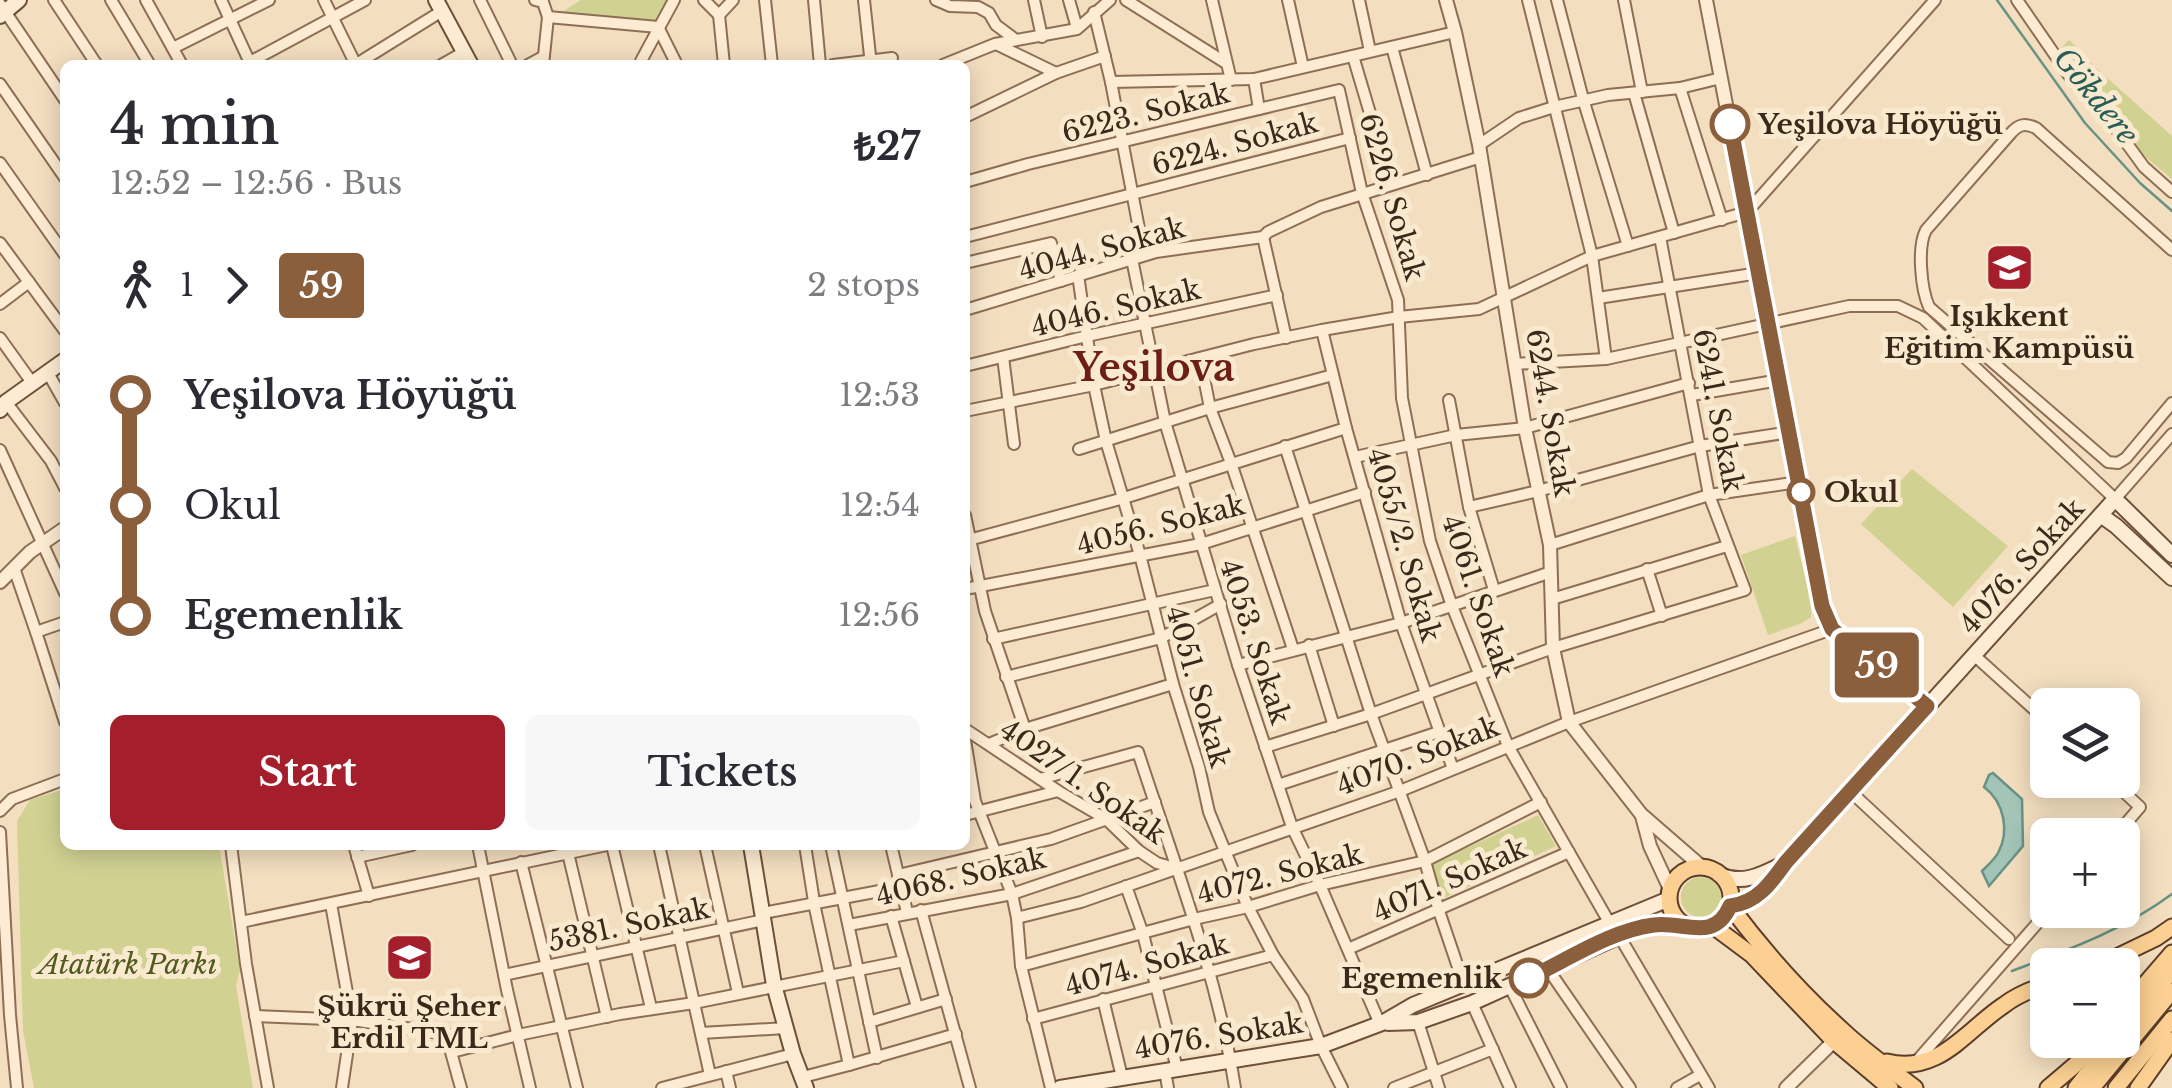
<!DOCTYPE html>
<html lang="en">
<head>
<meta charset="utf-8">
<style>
	body { margin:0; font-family:"Libre Baskerville",serif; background:#f7f7f7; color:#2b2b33; height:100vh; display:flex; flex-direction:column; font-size:38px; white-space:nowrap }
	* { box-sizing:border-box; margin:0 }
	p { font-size:32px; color:#7c7c81 }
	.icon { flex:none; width:55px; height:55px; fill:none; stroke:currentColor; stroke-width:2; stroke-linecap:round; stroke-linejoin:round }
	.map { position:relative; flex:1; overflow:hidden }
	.panel { position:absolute; left:60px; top:60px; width:910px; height:790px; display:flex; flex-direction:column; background:#fff; border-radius:15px; box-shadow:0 5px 25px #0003 }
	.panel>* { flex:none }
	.badge { padding:0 20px; border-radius:8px; font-size:35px; line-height:65px }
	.buttons { position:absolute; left:2030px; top:688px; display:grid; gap:20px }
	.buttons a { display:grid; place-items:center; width:110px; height:110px; border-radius:15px; background:#fff; box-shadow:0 5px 25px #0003; font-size:50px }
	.map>.badge { position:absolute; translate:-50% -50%; box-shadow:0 0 0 5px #fff }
	.legs { display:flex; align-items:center; gap:15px; height:110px; padding:0 50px; font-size:32px }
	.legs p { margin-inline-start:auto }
	.overview { display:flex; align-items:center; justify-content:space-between; height:170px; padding:0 50px }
	h1 { font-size:55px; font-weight:600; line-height:75px }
	.button { display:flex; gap:20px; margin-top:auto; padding:20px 50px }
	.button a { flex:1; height:115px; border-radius:15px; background:#a41e2c; color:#fff; font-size:40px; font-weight:600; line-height:115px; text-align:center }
	.button a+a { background:#f7f7f7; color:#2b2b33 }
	ul { padding:0 50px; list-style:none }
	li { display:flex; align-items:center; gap:35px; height:110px; font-size:38px }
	li i { display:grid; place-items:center; width:15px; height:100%; margin:0 12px; background:currentColor }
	li i::after { content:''; width:25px; height:25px; margin:-12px; border:8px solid; border-radius:50%; background:#fff }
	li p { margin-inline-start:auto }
	li:first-child i { background:linear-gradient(#0000 50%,currentColor 0) }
	li:last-child i { background:linear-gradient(currentColor 50%,#0000 0) }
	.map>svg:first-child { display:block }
	.green { fill:#d1d292 }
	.water { fill:#a3c4b7; stroke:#689384; stroke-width:2.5 }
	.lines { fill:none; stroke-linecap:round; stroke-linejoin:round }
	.stream { stroke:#689384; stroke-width:2.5 }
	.minor-casing { stroke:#8e6e55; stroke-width:14 }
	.tertiary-casing { stroke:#8e6e55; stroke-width:16 }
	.secondary-casing { stroke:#6f4f38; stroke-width:18 }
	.primary-casing { stroke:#5b3c2a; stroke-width:19 }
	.minor { stroke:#fdecd3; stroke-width:10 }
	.tertiary { stroke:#fdecd3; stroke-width:12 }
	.secondary { stroke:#fdecd3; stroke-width:14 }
	.primary { stroke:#fbd092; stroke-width:15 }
	.line-1-casing { stroke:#fff; stroke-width:22 }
	.line-1 { stroke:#8b5e3c; stroke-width:15 }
	.stop-1-dot { fill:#fff; stroke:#8b5e3c; stroke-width:5 }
	.labels { text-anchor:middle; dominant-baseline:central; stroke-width:10; stroke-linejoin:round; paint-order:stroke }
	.street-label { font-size:28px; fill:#3c281b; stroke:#f9e9cf }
	.stop-label { font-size:28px; font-weight:bold; fill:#3c281b; stroke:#f9e9cf; text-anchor:start }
	.poi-label { font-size:28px; font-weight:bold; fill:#3c281b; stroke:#f9e9cf }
	.park-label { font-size:28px; font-style:italic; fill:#515a1f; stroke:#f9e9cf }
	.water-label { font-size:30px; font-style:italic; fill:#295d55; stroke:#f9e9cf }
	.district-label { font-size:38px; font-weight:bold; fill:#6d1f16; stroke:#f9e9cf }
</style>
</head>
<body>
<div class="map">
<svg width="2172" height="1088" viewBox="0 0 2172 1088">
	<rect width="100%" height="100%" fill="#f3debf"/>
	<g class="green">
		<polygon points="581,0 669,0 658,27 562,12"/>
		<polygon points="2069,40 2086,57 2085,58 2172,136 2172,179 2137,150 2112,116 2116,109 2083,81 2090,76 2060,49"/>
		<polygon points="1912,469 2008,546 1953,607 1861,524"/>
		<polygon points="1795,536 1812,606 1811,617 1800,624 1768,635 1741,555"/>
		<polygon points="65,789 65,845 219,845 240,970 236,986 253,1088 34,1088 23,1031 17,821 30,800"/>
		<polygon points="1538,815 1556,846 1442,899 1430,865"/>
		<circle cx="1701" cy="897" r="20"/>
	</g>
	<path class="water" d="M1993,773l29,26 1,47 -34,40 -7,-15c5,-5 12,-11 16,-18 12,-22 6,-51 -14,-66l5,-12z"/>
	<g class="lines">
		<g class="stream">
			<polyline points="1997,0 2085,123 2140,183 2172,211"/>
			<path d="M2012,971c55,-21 112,-41 160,-77"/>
		</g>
		<defs>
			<g id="minor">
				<polyline points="54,0 97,65"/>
				<polyline points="111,0 150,65"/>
				<polyline points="146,0 182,65"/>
				<polyline points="221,0 251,65"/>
				<polyline points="324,0 356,65"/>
				<polyline points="480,0 512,65"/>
				<polyline points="535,0 543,2 548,17"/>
				<polyline points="704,0 719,15 724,65"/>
				<polyline points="765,0 772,65"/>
				<polyline points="814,0 820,65"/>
				<polyline points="864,0 871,65"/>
				<polyline points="936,0 950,6 978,7 989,13 996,25 1016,40"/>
				<polyline points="1034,0 1042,37"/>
				<polyline points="1069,0 1077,28"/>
				<polyline points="1126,0 1226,63"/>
				<polyline points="1212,0 1231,80"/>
				<polyline points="1288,0 1303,67"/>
				<polyline points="1359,0 1370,51"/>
				<polyline points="1528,0 1592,256 1606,359"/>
				<polyline points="1557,0 1583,99 1628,246"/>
				<polyline points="1624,0 1642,92"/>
				<polyline points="2017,0 2068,74 2109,119 2144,167 2172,192"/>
				<polyline points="0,4 65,100"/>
				<polyline points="1094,12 1111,82 1144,255"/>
				<polyline points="719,15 733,0"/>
				<polyline points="996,44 1056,73"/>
				<polyline points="1392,47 1427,175"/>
				<polyline points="173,48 269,0"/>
				<polyline points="1353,56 1391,184"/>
				<polyline points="250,62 365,0"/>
				<polyline points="355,65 442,11"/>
				<polyline points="441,65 464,52"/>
				<polyline points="528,65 543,57"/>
				<polyline points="543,65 548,17 658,27 677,65"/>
				<polyline points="641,65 641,61 674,0"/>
				<polyline points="833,65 892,58"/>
				<polyline points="943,65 995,44 1077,29 1110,0"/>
				<polyline points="1254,79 1259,109"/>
				<polyline points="1111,82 1254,79 1455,32"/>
				<polyline points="0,84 65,178"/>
				<polyline points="1680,88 1722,220"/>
				<polyline points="1634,93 1674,233"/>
				<polyline points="965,117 1056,73 1105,56"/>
				<polyline points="1479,145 1519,118 1554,107 1608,95 1680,88 1721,78"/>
				<polyline points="0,163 65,255"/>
				<polyline points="965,182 1028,164 1339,90 1362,193 1398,300 1402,398 1430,541 1452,606 1508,746 1609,922"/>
				<polyline points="965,237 1350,138"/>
				<polyline points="1263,237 1286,338"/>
				<polyline points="0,243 65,331"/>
				<path d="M2172,250l-136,-122c-11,-5 -17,-4 -25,5l-85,97c-9,17 -5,59 3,77l179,155 10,1 8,-5 46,-55"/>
				<polyline points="1132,259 1165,422 1238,665 1292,827 1320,885 1380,1024"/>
				<polyline points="965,263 1051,243 1061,281"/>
				<polyline points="1078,275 1094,385 1106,441 1140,555 1173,684 1199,767 1209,812 1248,907 1273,955 1303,999 1321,1046 1342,1088"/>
				<polyline points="1598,298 1759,273"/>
				<polyline points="0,304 29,282"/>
				<polyline points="965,310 1156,252 1263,237 1268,232 1321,207 1481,157"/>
				<polyline points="1322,330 1346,428 1401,623 1453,769"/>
				<polyline points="0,338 33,384"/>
				<polyline points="1003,357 1014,444"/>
				<polyline points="1200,358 1210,408 1231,463 1293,649"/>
				<polyline points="1514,364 1606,359 1849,306 1898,306 1923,318 2115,499 2172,434"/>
				<polyline points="965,366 1087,336 1277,295"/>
				<polyline points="48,373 65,403"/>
				<polyline points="1692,395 1780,380"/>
				<polyline points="1449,400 1469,507 1494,590"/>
				<polyline points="6,402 51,461 65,488"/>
				<polyline points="965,411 1094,385 1254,344 1322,330 1399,317 1479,309 1592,256 1747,212 1935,0"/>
				<polyline points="1285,446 1371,714 1425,861 1439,911 1464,985"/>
				<polyline points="1079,449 1210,408 1333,375"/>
				<polyline points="0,450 65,593"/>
				<polyline points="1355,457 1456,435 1525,428 1689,383"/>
				<polyline points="1469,507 1538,491 1700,446 1790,432"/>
				<polyline points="965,515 985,611 1025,729"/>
				<polyline points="965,541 1124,498 1346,428"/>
				<polyline points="1550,545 1709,495 1799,482"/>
				<polyline points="14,568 36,632 65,622"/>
				<polyline points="1647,569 1662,616"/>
				<polyline points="965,589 1201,544 1365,492"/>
				<polyline points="1552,599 1727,546"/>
				<polyline points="36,632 65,722"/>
				<polyline points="993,639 1215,590"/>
				<polyline points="1309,645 1334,726"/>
				<polyline points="1975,656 2048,722"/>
				<polyline points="1238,665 1401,623 1551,572"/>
				<polyline points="1006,677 1161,638 1221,604"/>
				<polyline points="965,729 1058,791 1106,819 1139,851 1157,863 1175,868"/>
				<polyline points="965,740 975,801 1012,894 1017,918 1021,966 1051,1088"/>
				<polyline points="989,744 1025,729 1173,684"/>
				<polyline points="1265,747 1371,714 1553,648 1745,590 1709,495 1660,237"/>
				<path d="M1040,779l98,-27c36,111 79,221 97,336"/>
				<polyline points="2111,780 2140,807 2116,835"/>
				<polyline points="1278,785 1439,732"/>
				<polyline points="1851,792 2009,939"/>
				<polyline points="0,811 12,799 65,779"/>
				<polyline points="965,815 1058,791"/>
				<polyline points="0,832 10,1015 17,1088"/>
				<polyline points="231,845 246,964 268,1088"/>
				<polyline points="354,845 369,896"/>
				<polyline points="478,845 507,990 530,1088"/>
				<polyline points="612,845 651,1008"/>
				<polyline points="659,845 710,1075"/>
				<polyline points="705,845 738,993"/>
				<polyline points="831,845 877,1058"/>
				<polyline points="891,845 907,912"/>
				<polyline points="568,853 607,1017"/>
				<polyline points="357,857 412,845"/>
				<polyline points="521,862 577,1088"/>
				<polyline points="898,875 1051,839 1155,802"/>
				<polyline points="1126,886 1143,934 1177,1069"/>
				<polyline points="331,904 352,1020 342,1088"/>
				<polyline points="921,910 970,1088"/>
				<polyline points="763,913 901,887"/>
				<polyline points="891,916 917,1007"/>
				<polyline points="1017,918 1081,902 1400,791 1569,722 1832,629"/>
				<polyline points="241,922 607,845"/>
				<polyline points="849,925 1012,894 1139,851"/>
				<polyline points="1618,934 1709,1088"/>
				<polyline points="1348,949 1569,852"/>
				<polyline points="1021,966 1194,919 1248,907 1320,885 1425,861 1541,802"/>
				<polyline points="1548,969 1630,1088"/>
				<polyline points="504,975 764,920"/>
				<polyline points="1510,987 1561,1088"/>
				<polyline points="1103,999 1122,1077"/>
				<polyline points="1472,1003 1510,1088"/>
				<polyline points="255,1016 352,1020 446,1034 461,1088"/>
				<polyline points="1033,1019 1273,955"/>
				<polyline points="869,1022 946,999"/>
				<polyline points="1418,1022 1439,1088"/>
				<polyline points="701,1033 786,1028"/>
				<polyline points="452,1052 518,1035 620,1014 694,1003 904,961"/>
				<polyline points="1915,1063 2049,910"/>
				<polyline points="849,1065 956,1034"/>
				<polyline points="726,1071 730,1088"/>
				<polyline points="1165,1071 1168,1088"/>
				<polyline points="803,1077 849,1065 815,908 805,845"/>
				<polyline points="662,1088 793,1054"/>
				<polyline points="1394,1088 1493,1049"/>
				<polyline points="1677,1088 1700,1075"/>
			</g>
			<g id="tertiary">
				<polyline points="1446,0 1455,32 1479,145 1525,428 1550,545 1553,648 1569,722 1641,814 1702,867"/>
				<polyline points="1706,0 1822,606 1832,629 1927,707"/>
				<polyline points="0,582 30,552 65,528"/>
				<polyline points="1642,816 1650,846 1670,889"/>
				<polyline points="1786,1088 1834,1041"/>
			</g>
			<g id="secondary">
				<polyline points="436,0 471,65"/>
				<polyline points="0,16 19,0"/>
				<polyline points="0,410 6,402 65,360"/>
				<polyline points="2102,516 2116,526 2172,578"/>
				<polyline points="751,845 774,985 793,1054 806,1088"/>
				<path d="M1720,875c22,10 41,0 61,-10"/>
				<path d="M1730,906c27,-3 40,-23 56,-43l329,-364 57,56"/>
				<polyline points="1388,1023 1418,1022 1472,1003 1635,929 1654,925 1683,924"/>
				<polyline points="1060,1088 1321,1046 1382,1023 1413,1005 1669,899"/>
			</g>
			<g id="primary">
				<circle cx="1700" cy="898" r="31"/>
				<path d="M1730,906c33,44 70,86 111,123 23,22 49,40 74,59"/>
				<polyline points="1713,926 1752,955 1834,1041 1890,1088"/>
				<polyline points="2100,965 2156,938 2172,927"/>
				<polyline points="2122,1011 2172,953"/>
				<polyline points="2122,1030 2172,971"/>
				<path d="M1887,1062c52,13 78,-31 117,-57 13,-10 28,-16 44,-21"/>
				<polyline points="2048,1088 2075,1065 2098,1040"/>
				<polyline points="2076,1088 2114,1040"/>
				<polyline points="2092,1088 2172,991"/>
				<polyline points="2116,1088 2172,1019"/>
				<polyline points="2138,1088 2172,1040"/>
			</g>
		</defs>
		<use href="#minor" class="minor-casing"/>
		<use href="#tertiary" class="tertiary-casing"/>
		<use href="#secondary" class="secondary-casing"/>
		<use href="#primary" class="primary-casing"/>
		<use href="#minor" class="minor"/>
		<use href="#tertiary" class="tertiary"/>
		<use href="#secondary" class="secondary"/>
		<use href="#primary" class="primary"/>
	</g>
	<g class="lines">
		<defs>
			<path id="line-1" d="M1529,978c38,-18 83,-48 125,-53 30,-4 60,18 76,-19 27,-3 41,-23 56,-44l141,-156 -95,-77 -10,-23 -92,-482"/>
		</defs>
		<use href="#line-1" class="line-1-casing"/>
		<use href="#line-1" class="line-1"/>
	</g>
	<defs>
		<symbol id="school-square" viewBox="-11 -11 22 22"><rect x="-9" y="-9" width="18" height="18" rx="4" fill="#a41e2c" stroke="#f9e9cf"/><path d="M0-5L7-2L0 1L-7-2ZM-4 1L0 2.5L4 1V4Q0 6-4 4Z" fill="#fff"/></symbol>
	</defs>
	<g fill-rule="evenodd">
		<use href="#school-square" x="1982" y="240" width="55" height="55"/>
		<use href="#school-square" x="382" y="930" width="55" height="55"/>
	</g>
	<g class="stop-1-dot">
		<circle cx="1730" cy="124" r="18"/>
		<circle cx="1801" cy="492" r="12"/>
		<circle cx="1529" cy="978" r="18"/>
	</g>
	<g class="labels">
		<g class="street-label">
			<text transform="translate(1146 113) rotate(-14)">6223. Sokak</text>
			<text transform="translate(1235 144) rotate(-15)">6224. Sokak</text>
			<text transform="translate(1392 197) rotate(74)">6226. Sokak</text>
			<text transform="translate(1102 249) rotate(-15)">4044. Sokak</text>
			<text transform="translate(1116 308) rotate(-13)">4046. Sokak</text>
			<text transform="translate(1718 411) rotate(79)">6241. Sokak</text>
			<text transform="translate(1550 413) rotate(80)">6244. Sokak</text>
			<text transform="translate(1161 525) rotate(-14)">4056. Sokak</text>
			<text transform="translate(1404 545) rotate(74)">4055/2. Sokak</text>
			<text transform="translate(2022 566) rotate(-48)">4076. Sokak</text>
			<text transform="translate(1478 596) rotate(71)">4061. Sokak</text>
			<text transform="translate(1255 642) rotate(72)">4053. Sokak</text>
			<text transform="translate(1198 687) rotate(74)">4051. Sokak</text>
			<text transform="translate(1418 756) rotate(-21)">4070. Sokak</text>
			<text transform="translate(1083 782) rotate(35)">4027/1. Sokak</text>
			<text transform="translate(1280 874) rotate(-14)">4072. Sokak</text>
			<text transform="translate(961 877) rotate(-13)">4068. Sokak</text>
			<text transform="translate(1450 880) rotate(-24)">4071. Sokak</text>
			<text transform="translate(629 925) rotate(-12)">5381. Sokak</text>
			<text transform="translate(1147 965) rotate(-15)">4074. Sokak</text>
			<text transform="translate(1219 1036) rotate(-9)">4076. Sokak</text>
		</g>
		<g class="stop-label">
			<text x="1758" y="124">Yeşilova Höyüğü</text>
			<text x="1824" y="492">Okul</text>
			<text x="1502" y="978" text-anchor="end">Egemenlik</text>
		</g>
		<g class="poi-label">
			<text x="2009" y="316">Işıkkent<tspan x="2009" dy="32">Eğitim Kampüsü</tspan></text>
			<text x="409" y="1006">Şükrü Şeher<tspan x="409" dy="32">Erdil TML</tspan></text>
		</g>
		<g class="park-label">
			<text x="128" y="964">Atatürk Parkı</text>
		</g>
		<g class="water-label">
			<text transform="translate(2096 96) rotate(51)">Gökdere</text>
		</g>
		<g class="district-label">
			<text x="1154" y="367">Yeşilova</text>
		</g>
	</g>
</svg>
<div class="buttons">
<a><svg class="icon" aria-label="layers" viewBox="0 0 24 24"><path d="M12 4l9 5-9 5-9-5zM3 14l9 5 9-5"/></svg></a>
<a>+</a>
<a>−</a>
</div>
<b class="badge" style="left:1877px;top:665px;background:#8b5e3c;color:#fff">59</b>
<section class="panel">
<div class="overview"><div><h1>4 min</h1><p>12:52 – 12:56 · Bus</p></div><b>₺27</b></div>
<div class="legs"><svg class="icon" aria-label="walk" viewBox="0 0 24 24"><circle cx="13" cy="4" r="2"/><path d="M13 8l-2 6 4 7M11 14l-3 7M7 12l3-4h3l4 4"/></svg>1<svg class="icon" aria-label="forward" viewBox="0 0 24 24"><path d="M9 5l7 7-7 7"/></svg><b class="badge" style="background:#8b5e3c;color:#fff">59</b><p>2 stops</p></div>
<ul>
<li><i style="color:#8b5e3c"></i><b>Yeşilova Höyüğü</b><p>12:53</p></li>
<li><i style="color:#8b5e3c"></i><span>Okul</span><p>12:54</p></li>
<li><i style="color:#8b5e3c"></i><b>Egemenlik</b><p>12:56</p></li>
</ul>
<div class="button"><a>Start</a><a>Tickets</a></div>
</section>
</div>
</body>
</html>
